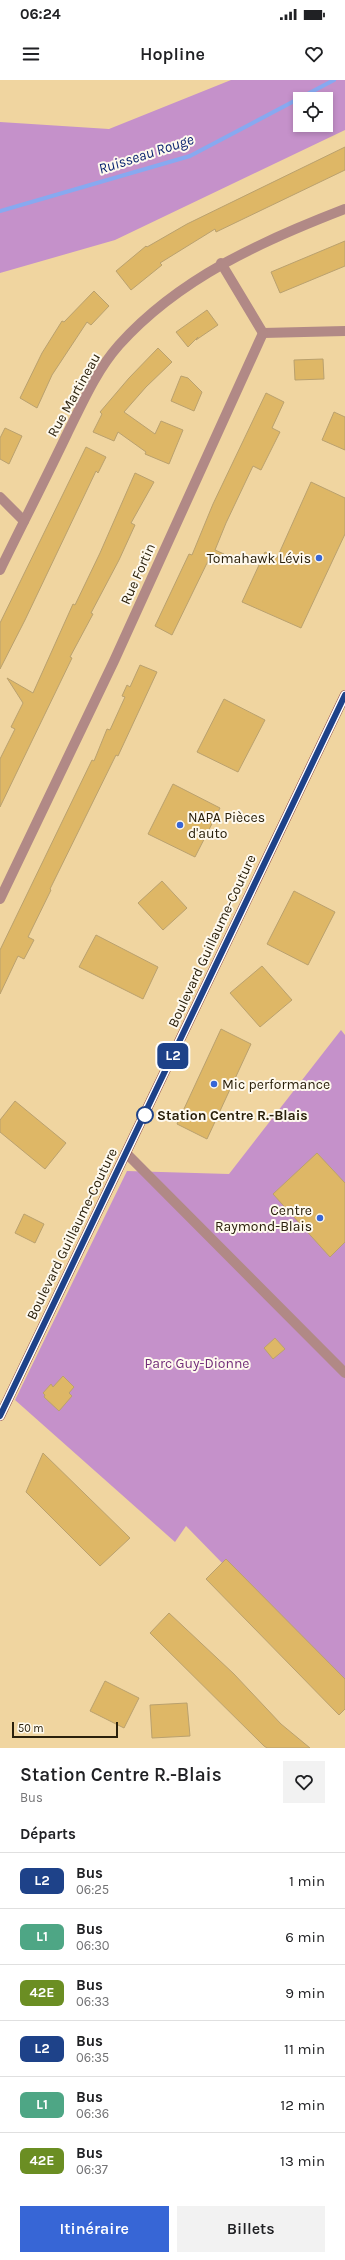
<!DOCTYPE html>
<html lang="fr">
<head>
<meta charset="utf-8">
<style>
	body { margin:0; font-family:Karla,sans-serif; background:#f2f2f2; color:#202124; height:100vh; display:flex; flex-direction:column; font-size:15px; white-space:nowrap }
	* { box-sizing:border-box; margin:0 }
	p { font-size:13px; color:#757577 }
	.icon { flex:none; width:22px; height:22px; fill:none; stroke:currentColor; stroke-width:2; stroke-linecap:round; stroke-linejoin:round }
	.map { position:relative; height:1668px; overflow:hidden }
	.panel { display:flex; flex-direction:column; background:#fff; flex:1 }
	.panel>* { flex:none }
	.badge { padding:0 8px; border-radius:6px; font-size:14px; line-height:26px }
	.tools { position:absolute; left:293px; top:12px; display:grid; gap:8px }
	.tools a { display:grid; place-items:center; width:40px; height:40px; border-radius:0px; background:#fff; box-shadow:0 2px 6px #0003; font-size:20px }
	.scale { position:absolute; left:12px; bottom:10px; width:106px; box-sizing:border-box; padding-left:4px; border:2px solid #2a200b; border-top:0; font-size:11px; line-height:14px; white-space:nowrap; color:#2a200b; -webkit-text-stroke:3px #fef9ee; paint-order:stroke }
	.map>.badge { position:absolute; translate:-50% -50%; box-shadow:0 0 0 2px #fff }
	h2 { padding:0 20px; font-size:15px; line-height:36px }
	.round { display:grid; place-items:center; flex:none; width:42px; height:42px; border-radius:0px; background:#f2f2f2 }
	.headline { display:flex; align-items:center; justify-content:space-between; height:68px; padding:0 20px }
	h1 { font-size:19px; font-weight:600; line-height:30px }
	.action { display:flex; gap:8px; margin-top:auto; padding:8px 20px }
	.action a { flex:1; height:46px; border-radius:0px; background:#3766d6; color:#fff; font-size:16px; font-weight:600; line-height:46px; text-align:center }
	.action a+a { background:#f2f2f2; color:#202124 }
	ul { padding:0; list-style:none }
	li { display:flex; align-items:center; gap:12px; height:56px; padding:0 20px; border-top:1px solid #e0e0e0 }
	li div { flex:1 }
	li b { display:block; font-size:15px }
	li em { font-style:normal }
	li .badge { min-width:44px; font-weight:700; text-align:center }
	.status { display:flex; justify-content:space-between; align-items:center; height:28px; padding:0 20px; background:#fff; direction:ltr }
	.status svg { height:11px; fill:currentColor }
	header { display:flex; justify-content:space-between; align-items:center; height:52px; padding:0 20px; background:#fff; font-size:18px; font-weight:600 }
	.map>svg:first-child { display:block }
	.green { fill:#c591ca; fill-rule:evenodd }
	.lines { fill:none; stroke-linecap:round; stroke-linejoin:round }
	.stream { stroke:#87a9f0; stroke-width:4 }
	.building { fill:#deb766; stroke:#baa16e }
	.minor { stroke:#b18986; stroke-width:10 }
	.major { stroke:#894542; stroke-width:10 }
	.line-casing { stroke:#fff; stroke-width:9 }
	.line { stroke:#1e4289; stroke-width:6 }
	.poi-dot { fill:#3766d6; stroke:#fef9ee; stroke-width:1.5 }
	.stop-dot { fill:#fff; stroke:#1e4289; stroke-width:2 }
	.labels { text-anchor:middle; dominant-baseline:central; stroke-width:4; stroke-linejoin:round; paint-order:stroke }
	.street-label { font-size:14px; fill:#2a200b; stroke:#fef9ee }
	.poi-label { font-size:14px; fill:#2a200b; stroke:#fef9ee; text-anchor:end }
	.stop-label { font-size:14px; font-weight:bold; fill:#2a200b; stroke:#fef9ee; text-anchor:start }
	.park-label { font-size:14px; fill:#722d79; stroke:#fef9ee }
	.water-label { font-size:15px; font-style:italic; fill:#051f6e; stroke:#fef9ee }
</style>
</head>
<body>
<div class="status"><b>06:24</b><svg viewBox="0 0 49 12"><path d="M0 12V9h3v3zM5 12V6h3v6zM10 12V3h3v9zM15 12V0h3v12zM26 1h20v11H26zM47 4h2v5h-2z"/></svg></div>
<header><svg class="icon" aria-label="menu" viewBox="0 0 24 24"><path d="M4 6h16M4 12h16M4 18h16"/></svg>Hopline<svg class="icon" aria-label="heart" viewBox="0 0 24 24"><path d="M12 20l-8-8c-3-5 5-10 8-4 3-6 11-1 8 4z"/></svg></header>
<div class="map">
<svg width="345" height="1668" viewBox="0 0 345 1668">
	<rect width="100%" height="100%" fill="#f0d5a0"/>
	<g class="green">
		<path d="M231,0h114v50l-230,110 -115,33v-151l109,7zM300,19h26v26h-26z"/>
		<polygon points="341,950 345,955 345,1609 186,1446 175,1462 15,1320 127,1091 229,1094"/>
	</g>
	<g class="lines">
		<polyline class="stream" points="0,131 190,76 334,0"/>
	</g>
	<g class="building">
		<polygon points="345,67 345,90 216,152 215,149 160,183 162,185 131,210 116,191 146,166 147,167 187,144"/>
		<polygon points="345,161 345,186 280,213 271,192"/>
		<polygon points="94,211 109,226 91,245 87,242 52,295 37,328 20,318 42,273 62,241 64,242"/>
		<polygon points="207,230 218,245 196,260 198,257 188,267 176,252"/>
		<polygon points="158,268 172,282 146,307 124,332 155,354 161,341 183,350 169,384 145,374 146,372 118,352 114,361 93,352 102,334 100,332 129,298"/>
		<polygon points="323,279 324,299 295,300 294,280"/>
		<polygon points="181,296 188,298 202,312 194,331 171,321"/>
		<polygon points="266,313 284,322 272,348 280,352 261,390 253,386 226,443 215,470 224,474 220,484 209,479 172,555 155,546 189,474 192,475 213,424"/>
		<polygon points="334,332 345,337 345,370 322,360"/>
		<polygon points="5,348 22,356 9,384 0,379 0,358"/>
		<polygon points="86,367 106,377 98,393 96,391 25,540 0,589 0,543"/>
		<polygon points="135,393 154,402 131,443 135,445 119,480 91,533 93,534 70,577 72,578 0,727 0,679 15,649 11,647 23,623 7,598 33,613 73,524 75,525 100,473"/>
		<polygon points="311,402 345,418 345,454 301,548 242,522 265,472 277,478"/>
		<polygon points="140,585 157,592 118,676 116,675 50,809 51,810 28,857 34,860 24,879 18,876 0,914 0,870 92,680 94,681 107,649 110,650 125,617 122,616 127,605 130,607"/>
		<polygon points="224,619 265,640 238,692 197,672"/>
		<polygon points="173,704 220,728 195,777 148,754"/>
		<polygon points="162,801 187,828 163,850 138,823"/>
		<polygon points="294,811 335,832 308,885 267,864"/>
		<polygon points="96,855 158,887 143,919 79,887"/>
		<polygon points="262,886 292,920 260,947 230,913"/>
		<polygon points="221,949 251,964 207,1059 177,1044"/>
		<polygon points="15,1021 66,1063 45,1089 0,1052 0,1040"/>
		<polygon points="317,1073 345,1103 345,1162 330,1177 273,1114"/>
		<polygon points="24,1134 44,1144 35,1163 15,1153"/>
		<polygon points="275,1258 285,1269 273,1279 264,1268"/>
		<polygon points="63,1296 74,1307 69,1313 72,1316 59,1331 44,1317 45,1315 43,1313 51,1304 53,1307"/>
		<polygon points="43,1373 130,1458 100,1486 26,1412"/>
		<polygon points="226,1479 345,1599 345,1629 339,1635 206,1499"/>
		<polygon points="169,1533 234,1594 281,1644 310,1668 267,1668 264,1666 150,1553"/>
		<polygon points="105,1601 139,1618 124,1648 90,1631"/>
		<polygon points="187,1623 190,1656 152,1658 150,1625"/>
	</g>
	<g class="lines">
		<g class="minor">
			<polyline points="221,183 263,253"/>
			<polyline points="263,253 345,251"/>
			<polyline points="0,417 24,441"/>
			<path d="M0,490c22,-45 45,-90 67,-136 15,-30 29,-63 52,-89 60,-67 143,-104 226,-136"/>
			<polyline points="0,819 114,581 263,253"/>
			<polyline points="126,1073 345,1293"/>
		</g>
		<polyline class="major" points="0,1336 345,615"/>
	</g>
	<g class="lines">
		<defs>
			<polyline id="line" points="0,1336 345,615"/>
		</defs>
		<use href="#line" class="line-casing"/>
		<use href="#line" class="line"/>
	</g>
	<g class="poi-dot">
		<circle cx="319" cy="478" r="4"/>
		<circle cx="180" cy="745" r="4"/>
		<circle cx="214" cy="1004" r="4"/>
		<circle cx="320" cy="1138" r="4"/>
	</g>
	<circle class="stop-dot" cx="145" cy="1035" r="8"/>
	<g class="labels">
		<g class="street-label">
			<text transform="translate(74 315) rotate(-61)">Rue Martineau</text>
			<text transform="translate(138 494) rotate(-66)">Rue Fortin</text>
			<text transform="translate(212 861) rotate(-65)">Boulevard Guillaume-Couture</text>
			<text transform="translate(72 1154) rotate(-64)">Boulevard Guillaume-Couture</text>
		</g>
		<g class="poi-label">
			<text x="311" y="478">Tomahawk Lévis</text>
			<text x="188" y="737" text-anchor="start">NAPA Pièces<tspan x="188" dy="16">d'auto</tspan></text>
			<text x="222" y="1004" text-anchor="start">Mic performance</text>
			<text x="312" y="1130">Centre<tspan x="312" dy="16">Raymond-Blais</tspan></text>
		</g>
		<g class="stop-label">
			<text x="157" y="1035">Station Centre R.-Blais</text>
		</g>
		<g class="park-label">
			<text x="197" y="1283">Parc Guy-Dionne</text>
		</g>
		<g class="water-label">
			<text transform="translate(146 74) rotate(-18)">Ruisseau Rouge</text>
		</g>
	</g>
</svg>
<div class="tools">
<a><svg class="icon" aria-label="locate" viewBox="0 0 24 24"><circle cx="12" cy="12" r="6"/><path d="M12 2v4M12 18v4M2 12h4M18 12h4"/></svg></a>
</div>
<div class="scale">50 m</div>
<b class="badge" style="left:173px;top:976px;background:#1e4289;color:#fff">L2</b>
</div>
<section class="panel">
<div class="headline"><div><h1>Station Centre R.-Blais</h1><p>Bus</p></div><a class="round"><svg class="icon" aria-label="heart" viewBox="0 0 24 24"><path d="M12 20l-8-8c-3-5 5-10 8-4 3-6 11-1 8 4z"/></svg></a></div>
<h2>Départs</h2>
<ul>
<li><span class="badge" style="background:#1e4289;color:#fff">L2</span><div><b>Bus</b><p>06:25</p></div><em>1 min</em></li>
<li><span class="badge" style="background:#4ea685;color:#fff">L1</span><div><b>Bus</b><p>06:30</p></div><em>6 min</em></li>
<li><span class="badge" style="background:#6b8e23;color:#fff">42E</span><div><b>Bus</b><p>06:33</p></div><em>9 min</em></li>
<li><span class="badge" style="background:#1e4289;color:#fff">L2</span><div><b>Bus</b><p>06:35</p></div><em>11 min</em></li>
<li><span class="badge" style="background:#4ea685;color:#fff">L1</span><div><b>Bus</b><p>06:36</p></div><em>12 min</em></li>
<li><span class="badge" style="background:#6b8e23;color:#fff">42E</span><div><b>Bus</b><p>06:37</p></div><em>13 min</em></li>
</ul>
<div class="action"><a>Itinéraire</a><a>Billets</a></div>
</section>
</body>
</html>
